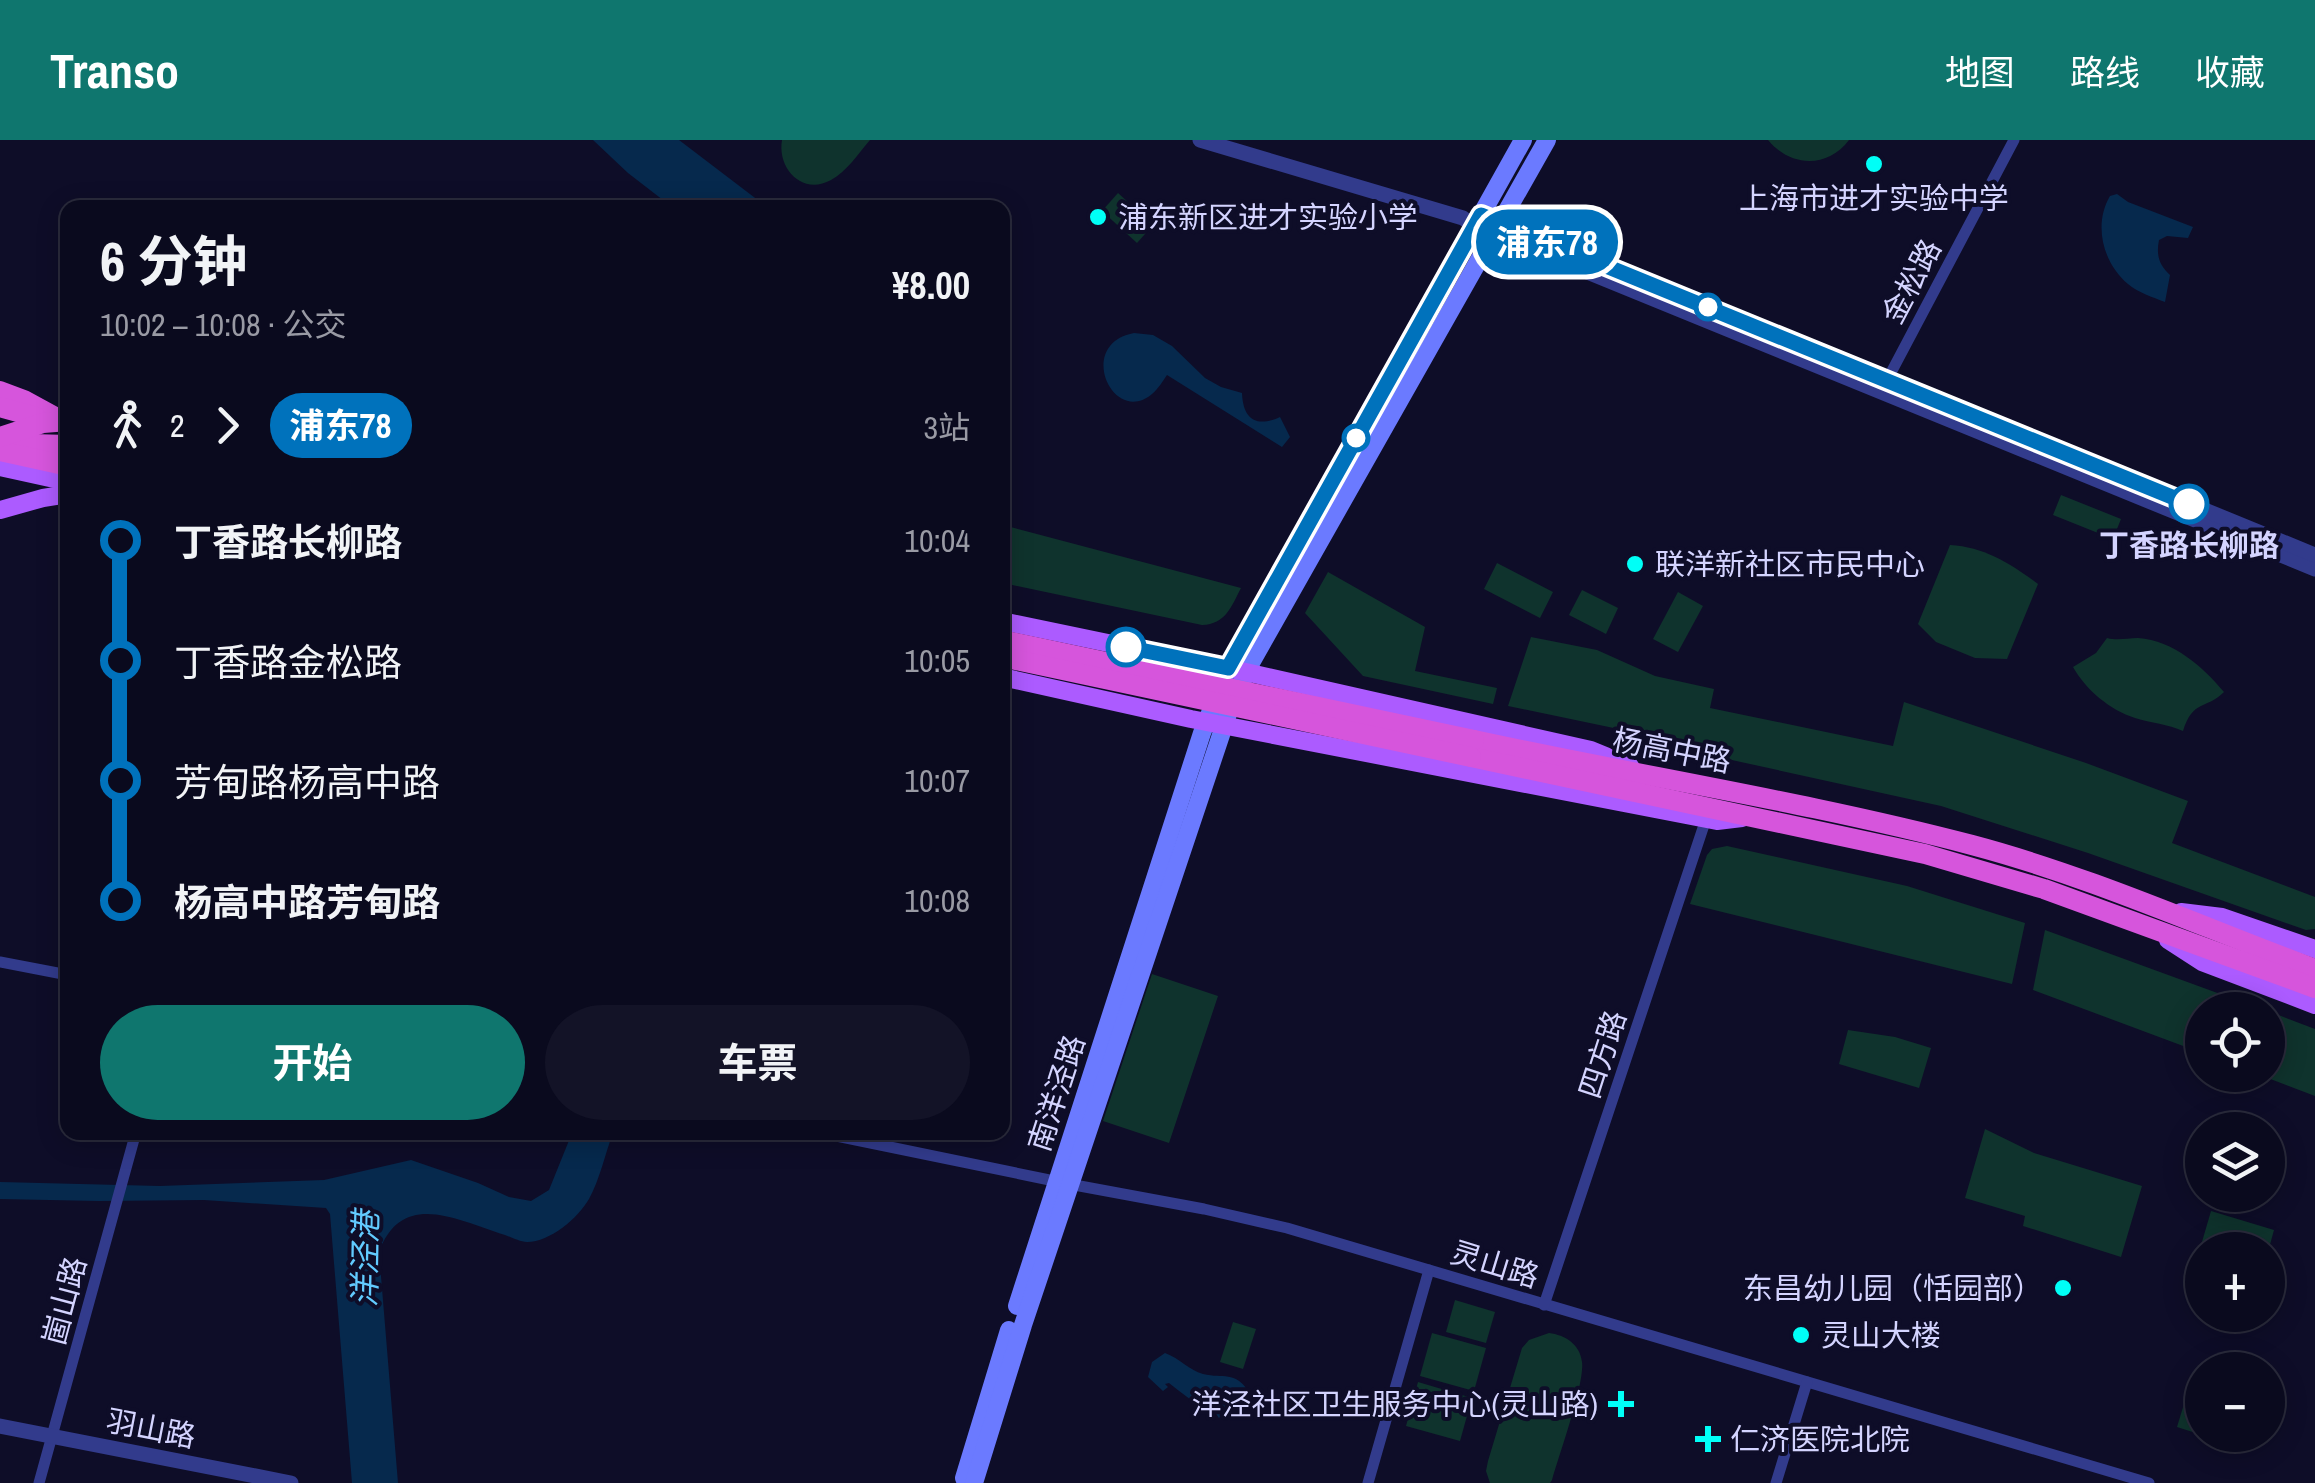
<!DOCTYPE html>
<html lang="zh">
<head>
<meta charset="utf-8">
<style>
	body { margin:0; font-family:"Archivo Narrow","Noto Sans SC",sans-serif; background:#131327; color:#f1f3f6; height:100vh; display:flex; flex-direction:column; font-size:38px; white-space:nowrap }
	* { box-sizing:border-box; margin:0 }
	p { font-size:32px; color:#999aa4 }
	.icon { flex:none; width:55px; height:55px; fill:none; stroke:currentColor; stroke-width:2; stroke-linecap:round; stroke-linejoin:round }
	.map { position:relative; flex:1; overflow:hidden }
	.panel { position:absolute; left:60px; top:60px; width:950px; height:940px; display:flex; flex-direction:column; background:#0a0a1e; border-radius:20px; box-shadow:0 5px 25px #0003,0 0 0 2px #2a2b3c }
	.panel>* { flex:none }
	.badge { padding:0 20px; border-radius:32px; font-size:35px; line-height:65px }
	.fabs { position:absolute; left:2185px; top:852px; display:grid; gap:20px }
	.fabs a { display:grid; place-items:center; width:100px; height:100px; border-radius:50%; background:#0a0a1e; box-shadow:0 5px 25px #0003,0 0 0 2px #2a2b3c; font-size:50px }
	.map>.badge { position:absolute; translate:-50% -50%; box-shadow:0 0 0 5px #fff }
	.legs { display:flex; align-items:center; gap:15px; height:110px; padding:0 40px; font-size:32px }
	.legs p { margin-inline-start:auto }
	.summary { display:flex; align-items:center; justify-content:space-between; height:170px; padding:0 40px }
	h1 { font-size:55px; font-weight:700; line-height:75px }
	.button { display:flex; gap:20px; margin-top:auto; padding:20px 40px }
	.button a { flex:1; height:115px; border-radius:60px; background:#0f766e; color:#fff; font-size:40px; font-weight:700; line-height:115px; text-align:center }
	.button a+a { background:#131327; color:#f1f3f6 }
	ul { padding:0 40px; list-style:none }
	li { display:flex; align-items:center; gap:35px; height:120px; font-size:38px }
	li i { display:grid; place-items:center; width:15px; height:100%; margin:0 12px; background:currentColor }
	li i::after { content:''; width:25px; height:25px; margin:-12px; border:8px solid; border-radius:50%; background:#0a0a1e }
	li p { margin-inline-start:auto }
	li:first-child i { background:linear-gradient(#0000 50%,currentColor 0) }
	li:last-child i { background:linear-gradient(currentColor 50%,#0000 0) }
	header { display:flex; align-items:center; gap:60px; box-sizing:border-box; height:140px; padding:0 50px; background:#0f766e; color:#fff }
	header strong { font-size:48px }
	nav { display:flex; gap:55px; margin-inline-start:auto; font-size:35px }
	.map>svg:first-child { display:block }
	.green { fill:#0f332d }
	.water { fill:#06294d }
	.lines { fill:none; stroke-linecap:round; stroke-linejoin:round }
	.minor { stroke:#323b8c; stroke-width:11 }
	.tertiary { stroke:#323b8c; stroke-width:15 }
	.secondary { stroke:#6b7aff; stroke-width:18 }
	.primary { stroke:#ac5bff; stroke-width:18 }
	.trunk { stroke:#d655dc; stroke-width:20 }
	.primary-bridge { stroke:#ac5bff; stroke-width:18 }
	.trunk-bridge { stroke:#d655dc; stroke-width:20 }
	.line-1-casing { stroke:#fff; stroke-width:22 }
	.line-1 { stroke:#0072bc; stroke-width:15 }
	.poi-dot { fill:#00fff7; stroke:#0e0d28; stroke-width:4 }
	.stop-1-dot { fill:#fff; stroke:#0072bc; stroke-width:5 }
	.labels { text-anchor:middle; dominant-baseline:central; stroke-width:8; stroke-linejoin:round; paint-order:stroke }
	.poi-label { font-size:30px; fill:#d4d4ff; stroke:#0e0d28; text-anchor:start }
	.street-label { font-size:30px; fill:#d4d4ff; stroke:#0e0d28 }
	.stop-label { font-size:30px; font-weight:bold; fill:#d4d4ff; stroke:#0e0d28 }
	.water-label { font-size:32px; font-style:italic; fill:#62cbff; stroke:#0e0d28 }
</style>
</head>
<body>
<header>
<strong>Transo</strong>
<nav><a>地图</a><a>路线</a><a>收藏</a></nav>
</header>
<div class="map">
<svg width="2315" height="1343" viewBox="0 0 2315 1343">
	<rect width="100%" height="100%" fill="#0e0d28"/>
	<g class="green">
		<path d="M782,0h88c-11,13 -24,32 -39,40 -29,16 -54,-12 -49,-40z"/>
		<path d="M1768,0h81c-21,28 -58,28 -81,0z"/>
		<polygon points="1118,53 1153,85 1137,103 1102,71"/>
		<polygon points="2061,355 2121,379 2113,399 2053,375"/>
		<path d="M1002,385h1l238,63c-10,19 -15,36 -39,37l-199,-42z"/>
		<path d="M1950,405c35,2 61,19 88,39l-31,75 -32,-1 -39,-16 -18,-18z"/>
		<polygon points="1497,423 1553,452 1540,478 1484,449"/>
		<polygon points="1328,432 1425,487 1415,531 1497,548 1493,564 1363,536 1305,473"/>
		<polygon points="1582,450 1618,468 1606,494 1569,475"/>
		<polygon points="1678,452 1703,466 1678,512 1653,499"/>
		<polygon points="1531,497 1597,510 1655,536 1714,549 1710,568 1893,606 1904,562 2086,623 2188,661 2172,703 2315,757 2315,789 2306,790 2088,713 1941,666 1700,613 1671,600 1508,566"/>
		<path d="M2107,498c11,3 20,0 31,0 36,3 64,28 86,54 -18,18 -31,7 -41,39 -15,-7 -32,-8 -48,-13 -25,-8 -49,-28 -62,-51l23,-14z"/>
		<polygon points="1727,706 1907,746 2025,783 2012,844 1690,764 1707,715 1712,709"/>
		<polygon points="2045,790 2264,870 2202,870 2202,913 2033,850"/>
		<polygon points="1152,834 1218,856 1169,1003 1103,981"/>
		<polygon points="2268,871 2315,889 2315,956 2260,935 2268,935"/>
		<polygon points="1848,890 1895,897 1931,908 1919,948 1839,924"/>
		<polygon points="1985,989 2034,1013 2142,1046 2121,1117 2023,1086 2025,1076 1965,1058"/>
		<polygon points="2211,1071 2274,1090 2268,1112 2202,1110 2202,1121 2197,1119"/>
		<polygon points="1455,1160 1495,1172 1486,1203 1446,1192"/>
		<polygon points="1233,1182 1256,1189 1243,1229 1220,1222"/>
		<polygon points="1432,1193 1486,1208 1474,1251 1420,1236"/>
		<path d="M1549,1193c16,2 31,11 33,29 3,21 -23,93 -30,118l-2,3h-60l-4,-12 2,-10 34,-113 7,-8z"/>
		<polygon points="2194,1231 2202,1234 2202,1295 2177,1287"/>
		<polygon points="1418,1242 1472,1258 1460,1301 1406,1286"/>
	</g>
	<g class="water">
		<polygon points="593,0 679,0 767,67 672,67 628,33"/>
		<path d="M2117,54l11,8 65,25 -5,11 -21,-2 -8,4c-3,15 0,25 11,35l-5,27c-13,-5 -26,-9 -37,-18 -25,-21 -35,-59 -18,-88z"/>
		<path d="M1134,193l19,2 19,11 33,32 16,9 21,6c1,26 14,35 38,24l10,20 -8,10 -115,-72c-4,6 -9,14 -15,19 -39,33 -77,-50 -18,-61z"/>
		<path d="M572,993h41c-8,21 -13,46 -24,66 -11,19 -39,43 -62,43 -7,0 -16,-5 -22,-7 -48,-15 -103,-46 -126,17l19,231h-46l-22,-269 -4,-6 -122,-8 -105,1 -99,-2v-17l160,4 164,-6 87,-20 67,23 31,14 22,4 18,-11z"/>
		<path d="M1165,1213c14,5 24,17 38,21 21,5 31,-4 46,18 1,17 -11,23 -27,22l-3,4 -7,-10 -8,2c-12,-10 -23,-17 -35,-27l-4,1 3,3 -5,4 -15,-14 4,-15z"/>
	</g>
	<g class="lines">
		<g class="minor">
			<polyline points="1885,244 2014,0"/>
			<polyline points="0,822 68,835"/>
			<polyline points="817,992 1069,1044 1204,1069 1287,1088 2149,1343"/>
			<polyline points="1544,1165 1706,679"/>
			<polyline points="39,1343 136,992"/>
			<polyline points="1368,1343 1429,1130"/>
			<polyline points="1776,1343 1807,1242"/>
		</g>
		<g class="tertiary">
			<polyline points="1200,0 1463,78 1474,86 1504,98 2315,429"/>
			<polyline points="1491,79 2315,415"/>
			<polyline points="0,1286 291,1343"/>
		</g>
		<g class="secondary">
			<polyline points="1240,546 1252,521 1547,0"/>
			<polyline points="1017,1166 1202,593 1228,528 1523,0"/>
			<polyline points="964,1338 1009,1190"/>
			<polyline points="974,1343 1023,1185 1228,574"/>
		</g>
		<g class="primary">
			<polyline points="0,327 68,342"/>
			<polyline points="1002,481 1228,528 1591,610 1630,626"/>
			<polyline points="1002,537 1191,579 1717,681 1742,678"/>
			<polyline points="2181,772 2222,777 2315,809"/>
			<polyline points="2168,800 2202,822 2315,865"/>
		</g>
		<g class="trunk">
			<polyline points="0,251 24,260 68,284"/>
			<polyline points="0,267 36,277"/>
			<polyline points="5,307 32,304 68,305"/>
			<polyline points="0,311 68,326"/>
			<path d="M1474,600c166,36 334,62 498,105 117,31 230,82 343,124"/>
			<polyline points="1471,617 1925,714 2044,749 2315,848"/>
		</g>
		<polyline class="primary-bridge" points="0,370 43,358 68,354"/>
		<g class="trunk-bridge">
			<polyline points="0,297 43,283 68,281"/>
			<polyline points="1002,500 1474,600"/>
			<polyline points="1002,517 1471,617"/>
		</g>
	</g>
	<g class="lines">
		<defs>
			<polyline id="line-1" points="1126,507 1228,528 1481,75 2189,364"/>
		</defs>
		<use href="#line-1" class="line-1-casing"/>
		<use href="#line-1" class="line-1"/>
	</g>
	<g class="poi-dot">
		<circle cx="1874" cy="24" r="10"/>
		<circle cx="1098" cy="77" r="10"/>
		<circle cx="1635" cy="424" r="10"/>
		<circle cx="2063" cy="1148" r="10"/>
		<circle cx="1801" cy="1195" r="10"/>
		<path d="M1616 1249h10v10h10v10h-10v10h-10v-10h-10v-10h10z"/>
		<path d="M1703 1284h10v10h10v10h-10v10h-10v-10h-10v-10h10z"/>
	</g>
	<g class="stop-1-dot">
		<circle cx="1708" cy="167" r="12"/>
		<circle cx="1356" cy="298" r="12"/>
		<circle cx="2189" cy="364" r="18"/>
		<circle cx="1126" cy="507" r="18"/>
	</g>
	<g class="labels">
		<g class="poi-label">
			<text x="1874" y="58" text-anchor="middle">上海市进才实验中学</text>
			<text x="1118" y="77">浦东新区进才实验小学</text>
			<text x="1655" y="424">联洋新社区市民中心</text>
			<text x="2043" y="1148" text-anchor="end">东昌幼儿园（恬园部）</text>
			<text x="1821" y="1195">灵山大楼</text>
			<text x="1598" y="1264" text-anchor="end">洋泾社区卫生服务中心(灵山路)</text>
			<text x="1730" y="1299">仁济医院北院</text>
		</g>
		<g class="street-label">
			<text transform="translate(1911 141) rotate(-62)">金松路</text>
			<text transform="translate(1672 610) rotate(11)">杨高中路</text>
			<text transform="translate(1602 914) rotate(-72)">四方路</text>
			<text transform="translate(1056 953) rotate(-72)">南洋泾路</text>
			<text transform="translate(1495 1124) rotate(17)">灵山路</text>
			<text transform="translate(64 1161) rotate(-75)">崮山路</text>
			<text transform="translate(151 1288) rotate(11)">羽山路</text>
		</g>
		<g class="stop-label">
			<text x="2189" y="405">丁香路长柳路</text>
		</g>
		<g class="water-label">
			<text transform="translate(365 1119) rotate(-89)">洋泾港</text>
		</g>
	</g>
</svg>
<div class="fabs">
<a><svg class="icon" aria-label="locate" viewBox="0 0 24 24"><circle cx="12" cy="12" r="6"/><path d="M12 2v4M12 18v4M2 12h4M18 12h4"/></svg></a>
<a><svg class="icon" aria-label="layers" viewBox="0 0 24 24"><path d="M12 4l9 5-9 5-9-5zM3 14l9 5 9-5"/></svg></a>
<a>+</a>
<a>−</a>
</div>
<b class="badge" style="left:1547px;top:102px;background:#0072bc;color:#fff">浦东78</b>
<section class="panel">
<div class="summary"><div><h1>6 分钟</h1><p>10:02 – 10:08 · 公交</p></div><b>¥8.00</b></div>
<div class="legs"><svg class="icon" aria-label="walk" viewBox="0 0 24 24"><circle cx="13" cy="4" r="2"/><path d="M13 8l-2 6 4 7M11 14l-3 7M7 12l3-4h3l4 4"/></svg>2<svg class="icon" aria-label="forward" viewBox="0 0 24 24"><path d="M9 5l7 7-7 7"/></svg><b class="badge" style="background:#0072bc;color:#fff">浦东78</b><p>3站</p></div>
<ul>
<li><i style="color:#0072bc"></i><b>丁香路长柳路</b><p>10:04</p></li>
<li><i style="color:#0072bc"></i><span>丁香路金松路</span><p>10:05</p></li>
<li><i style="color:#0072bc"></i><span>芳甸路杨高中路</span><p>10:07</p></li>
<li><i style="color:#0072bc"></i><b>杨高中路芳甸路</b><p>10:08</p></li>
</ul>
<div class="button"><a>开始</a><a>车票</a></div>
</section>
</div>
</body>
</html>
